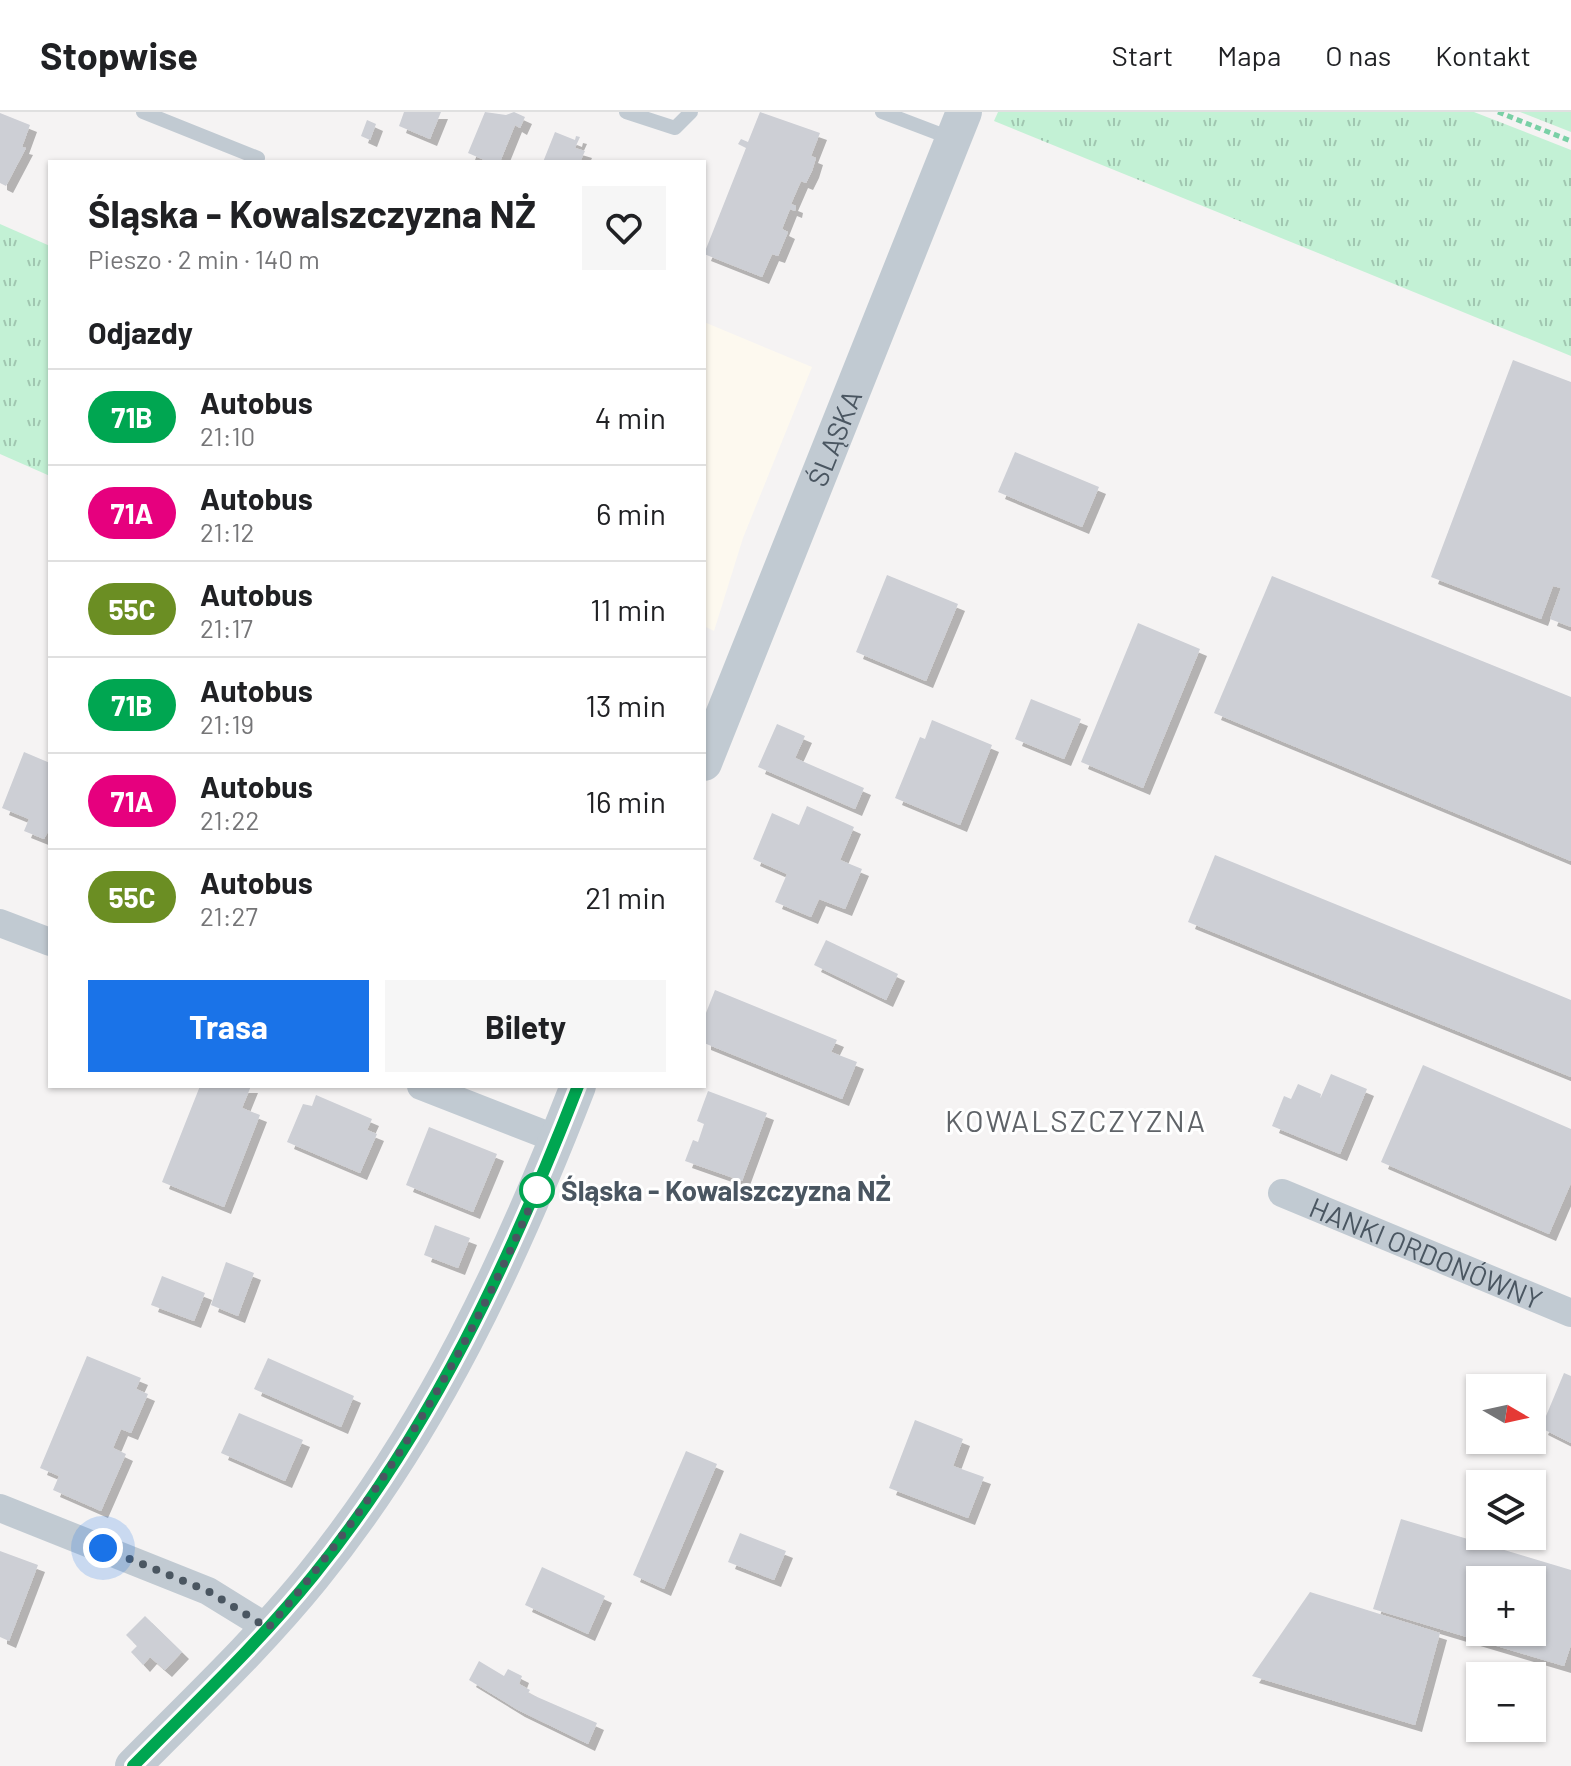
<!DOCTYPE html>
<html lang="pl">
<head>
<meta charset="utf-8">
<style>
	body { margin:0; font-family:Barlow,sans-serif; background:#f6f6f6; color:#202124; height:100vh; display:flex; flex-direction:column; font-size:30px; white-space:nowrap }
	* { box-sizing:border-box; margin:0 }
	p { font-size:26px; color:#757577 }
	.icon { flex:none; width:44px; height:44px; fill:none; stroke:currentColor; stroke-width:2; stroke-linecap:round; stroke-linejoin:round }
	.map { position:relative; flex:1; overflow:hidden }
	.drawer { position:absolute; left:48px; top:48px; width:658px; height:928px; display:flex; flex-direction:column; background:#fff; border-radius:0px; box-shadow:0 2px 6px #0004 }
	.drawer>* { flex:none }
	.badge { padding:0 16px; border-radius:26px; font-size:28px; line-height:52px }
	.needle { width:52px; rotate:99deg }
	.controls { position:absolute; left:1466px; top:1262px; display:grid; gap:16px }
	.controls a { display:grid; place-items:center; width:80px; height:80px; border-radius:0px; background:#fff; box-shadow:0 2px 6px #0004; font-size:40px }
	.you { position:absolute; width:40px; height:40px; margin:-20px; border:6px solid #fff; border-radius:50%; background:#1a73e8; box-shadow:0 0 0 12px #1a73e833 }
	.map>.badge { position:absolute; translate:-50% -50%; box-shadow:0 0 0 4px #fff }
	h2 { padding:0 40px; font-size:30px; line-height:72px }
	.round { display:grid; place-items:center; flex:none; width:84px; height:84px; border-radius:0px; background:#f6f6f6 }
	.summary { display:flex; align-items:center; justify-content:space-between; height:136px; padding:0 40px }
	h1 { font-size:38px; font-weight:700; line-height:60px }
	.cta { display:flex; gap:16px; margin-top:auto; padding:16px 40px }
	.cta a { flex:1; height:92px; border-radius:0px; background:#1a73e8; color:#fff; font-size:32px; font-weight:700; line-height:92px; text-align:center }
	.cta a+a { background:#f6f6f6; color:#202124 }
	ul { padding:0; list-style:none }
	li { display:flex; align-items:center; gap:24px; height:96px; padding:0 40px; border-top:2px solid #e0e0e0 }
	li div { flex:1 }
	li b { display:block; font-size:30px }
	li em { font-style:normal }
	li .badge { min-width:88px; font-weight:700; text-align:center }
	header { display:flex; align-items:center; gap:48px; box-sizing:border-box; height:112px; padding:0 40px; background:#fff; border-bottom:2px solid #e0e0e0 }
	header strong { font-size:38px }
	nav { display:flex; gap:44px; margin-inline-start:auto; font-size:28px }
	.map>svg:first-child { display:block }
	.commercial { fill:#fdf9ef }
	.grass { fill:url(#grass-tufts) }
	.building { fill:#cdcfd5; fill-rule:evenodd; filter:url(#shadow) }
	.lines { fill:none; stroke-linecap:round; stroke-linejoin:round }
	.path { stroke:#7ad0a6; stroke-width:5; stroke-dasharray:6 4; stroke-linecap:butt }
	.service { stroke:#c1cad2; stroke-width:14 }
	.minor { stroke:#c1cad2; stroke-width:28 }
	.tertiary { stroke:#c1cad2; stroke-width:36 }
	.line-casing { stroke:#fff; stroke-width:18 }
	.line { stroke:#00a651; stroke-width:12 }
	.walk { stroke:#4a5661; stroke-width:8; stroke-dasharray:0 14.4 }
	.stop-dot { fill:#fff; stroke:#00a651; stroke-width:4 }
	.labels { text-anchor:middle; dominant-baseline:central; stroke-width:6; stroke-linejoin:round; paint-order:stroke }
	.street-label { font-size:28px; fill:#4a5661; stroke:#fff }
	.stop-label { font-size:28px; font-weight:bold; fill:#4a5661; stroke:#fff; text-anchor:start }
	.neighbourhood-label { font-size:30px; letter-spacing:2px; fill:#5f6368; stroke:#fff }
</style>
</head>
<body>
<header>
<strong>Stopwise</strong>
<nav><a>Start</a><a>Mapa</a><a>O nas</a><a>Kontakt</a></nav>
</header>
<div class="map">
<svg width="1571" height="1654" viewBox="0 0 1571 1654">
	<defs>
		<pattern id="grass-tufts" width="24" height="20" patternUnits="userSpaceOnUse" patternTransform="scale(2)"><rect width="24" height="20" fill="#c3f1d5"/><path d="M3 7l-1-3M5 7V3M7 7l1-3M15 17l-1-3M17 17v-4M19 17l1-3" fill="none" stroke="#a0c6b0"/></pattern>
		<filter id="shadow"><feDropShadow dx="7" dy="7" stdDeviation="0" flood-color="#0004"/></filter>
	</defs>
	<rect width="100%" height="100%" fill="#f5f3f3"/>
	<polygon class="commercial" points="704,210 812,255 743,426 714,519 704,514"/>
	<g class="grass">
		<polygon points="998,0 1474,0 1571,38 1571,244 994,9"/>
		<polygon points="1520,0 1571,0 1571,20"/>
		<polygon points="0,112 50,134 50,364 0,342"/>
	</g>
	<g class="building">
		<polygon points="404,0 441,0 430,27 399,14"/>
		<polygon points="485,0 506,3 514,0 525,5 520,16 515,13 500,50 489,50 468,41"/>
		<polygon points="760,0 820,21 811,44 816,46 812,59 806,71 801,69 791,92 796,94 795,99 790,97 782,117 788,120 778,144 772,142 762,165 704,142 746,36 738,32 741,27 748,30"/>
		<polygon points="0,1 30,13 22,35 26,36 6,74 0,71"/>
		<polygon points="367,8 376,12 370,28 361,24"/>
		<polygon points="555,20 575,28 576,24 580,25 575,36 585,39 580,50 543,50"/>
		<polygon points="1513,248 1571,270 1571,515 1550,507 1561,476 1553,474 1541,507 1431,465"/>
		<polygon points="1015,340 1099,375 1082,415 998,380"/>
		<polygon points="887,463 958,492 926,569 856,540"/>
		<polygon points="1272,464 1571,585 1571,749 1214,601"/>
		<polygon points="1138,511 1200,537 1143,676 1081,650"/>
		<polygon points="1031,587 1081,607 1064,647 1015,627"/>
		<polygon points="932,608 992,633 960,713 895,686 920,625 925,627"/>
		<polygon points="777,612 805,624 795,646 864,676 855,697 758,655"/>
		<polygon points="24,640 50,651 50,716 44,727 24,719 29,707 2,696"/>
		<polygon points="807,694 854,715 840,748 862,757 845,797 819,787 811,805 775,790 787,762 753,747 772,701 799,713"/>
		<polygon points="1215,743 1571,888 1571,965 1188,810"/>
		<polygon points="826,828 898,862 886,888 814,853"/>
		<polygon points="715,878 837,928 831,940 857,950 842,987 704,931 704,906"/>
		<polygon points="1423,953 1571,1017 1571,1071 1549,1122 1381,1050"/>
		<polygon points="1331,962 1367,977 1340,1042 1272,1014 1284,984 1291,987 1298,972 1321,982 1320,987"/>
		<polygon points="200,974 251,974 242,996 260,1003 224,1095 162,1070"/>
		<polygon points="708,979 767,1001 742,1069 685,1049 693,1028 698,1030 704,1012 697,1009"/>
		<polygon points="316,983 372,1007 367,1018 377,1022 360,1061 287,1030 303,992 312,994"/>
		<polygon points="429,1015 497,1042 473,1100 406,1073"/>
		<polygon points="435,1113 470,1126 458,1156 424,1143"/>
		<polygon points="226,1150 254,1161 238,1204 211,1193"/>
		<polygon points="162,1164 205,1181 194,1209 151,1193"/>
		<polygon points="87,1244 141,1266 136,1277 148,1282 131,1321 121,1317 113,1336 126,1342 101,1399 53,1378 59,1364 40,1356"/>
		<polygon points="268,1246 354,1284 341,1315 254,1277"/>
		<polygon points="1564,1261 1571,1264 1571,1331 1541,1316"/>
		<polygon points="239,1301 303,1328 285,1369 221,1341"/>
		<polygon points="915,1308 963,1327 953,1354 984,1365 968,1406 889,1376"/>
		<polygon points="686,1339 717,1352 664,1477 633,1463"/>
		<path d="M1401,1407l170,51v75l-7,21 -191,-57zM1480,1468h52v52h-52z"/>
		<polygon points="740,1421 786,1439 774,1468 728,1450"/>
		<polygon points="0,1439 38,1453 9,1529 0,1525"/>
		<polygon points="542,1455 605,1484 588,1522 525,1493"/>
		<polygon points="1310,1480 1440,1521 1415,1613 1252,1564"/>
		<polygon points="145,1504 182,1540 165,1558 150,1545 143,1553 131,1540 137,1534 126,1523"/>
		<polygon points="479,1549 504,1564 508,1557 522,1564 519,1572 530,1578 528,1581 597,1611 588,1632 518,1598 469,1568"/>
	</g>
	<g class="lines">
		<polyline class="path" points="1498,0 1571,29"/>
		<g class="service">
			<polyline points="143,0 258,46"/>
			<polyline points="626,0 675,16 691,0"/>
			<polyline points="882,0 953,27"/>
		</g>
		<g class="minor">
			<polyline points="0,811 50,830"/>
			<polyline points="421,974 557,1027"/>
			<path id="s1" d="M1282,1081l289,120"/>
			<polyline points="0,1396 208,1479 268,1516"/>
		</g>
		<g class="tertiary">
			<path id="s2" d="M704,651l260,-651"/>
			<path d="M133,1654c61,-62 125,-122 180,-190 119,-147 197,-315 265,-490"/>
		</g>
	</g>
	<g class="lines">
		<defs>
			<path id="line" d="M133,1654c61,-62 125,-122 180,-190 119,-147 197,-315 265,-490"/>
		</defs>
		<use href="#line" class="line-casing"/>
		<use href="#line" class="line"/>
		<path class="walk" d="M103,1436l105,43 60,37c114,-131 202,-279 269,-438"/>
	</g>
	<circle class="stop-dot" cx="537" cy="1078" r="16"/>
	<g class="labels">
		<g class="street-label">
			<text stroke="none"><textPath href="#s2" startOffset="350">ŚLĄSKA</textPath></text>
			<text stroke="none"><textPath href="#s1" startOffset="156">HANKI ORDONÓWNY</textPath></text>
		</g>
		<g class="stop-label">
			<text x="561" y="1078">Śląska - Kowalszczyzna NŻ</text>
		</g>
		<g class="neighbourhood-label">
			<text x="1076" y="1008">KOWALSZCZYZNA</text>
		</g>
	</g>
</svg>
<div class="controls">
<a><svg class="needle" viewBox="-14 -14 28 28"><path d="M0-13l5 13h-10z" fill="#e53935"/><path d="M0 13l5-13h-10z" fill="#757577"/></svg></a>
<a><svg class="icon" aria-label="layers" viewBox="0 0 24 24"><path d="M12 4l9 5-9 5-9-5zM3 14l9 5 9-5"/></svg></a>
<a>+</a>
<a>−</a>
</div>
<div class="you" style="left:103px;top:1436px"></div>
<section class="drawer">
<div class="summary"><div><h1>Śląska - Kowalszczyzna NŻ</h1><p>Pieszo · 2 min · 140 m</p></div><a class="round"><svg class="icon" aria-label="heart" viewBox="0 0 24 24"><path d="M12 20l-8-8c-3-5 5-10 8-4 3-6 11-1 8 4z"/></svg></a></div>
<h2>Odjazdy</h2>
<ul>
<li><span class="badge" style="background:#00a651;color:#fff">71B</span><div><b>Autobus</b><p>21:10</p></div><em>4 min</em></li>
<li><span class="badge" style="background:#e6007e;color:#fff">71A</span><div><b>Autobus</b><p>21:12</p></div><em>6 min</em></li>
<li><span class="badge" style="background:#6b8e23;color:#fff">55C</span><div><b>Autobus</b><p>21:17</p></div><em>11 min</em></li>
<li><span class="badge" style="background:#00a651;color:#fff">71B</span><div><b>Autobus</b><p>21:19</p></div><em>13 min</em></li>
<li><span class="badge" style="background:#e6007e;color:#fff">71A</span><div><b>Autobus</b><p>21:22</p></div><em>16 min</em></li>
<li><span class="badge" style="background:#6b8e23;color:#fff">55C</span><div><b>Autobus</b><p>21:27</p></div><em>21 min</em></li>
</ul>
<div class="cta"><a>Trasa</a><a>Bilety</a></div>
</section>
</div>
</body>
</html>
